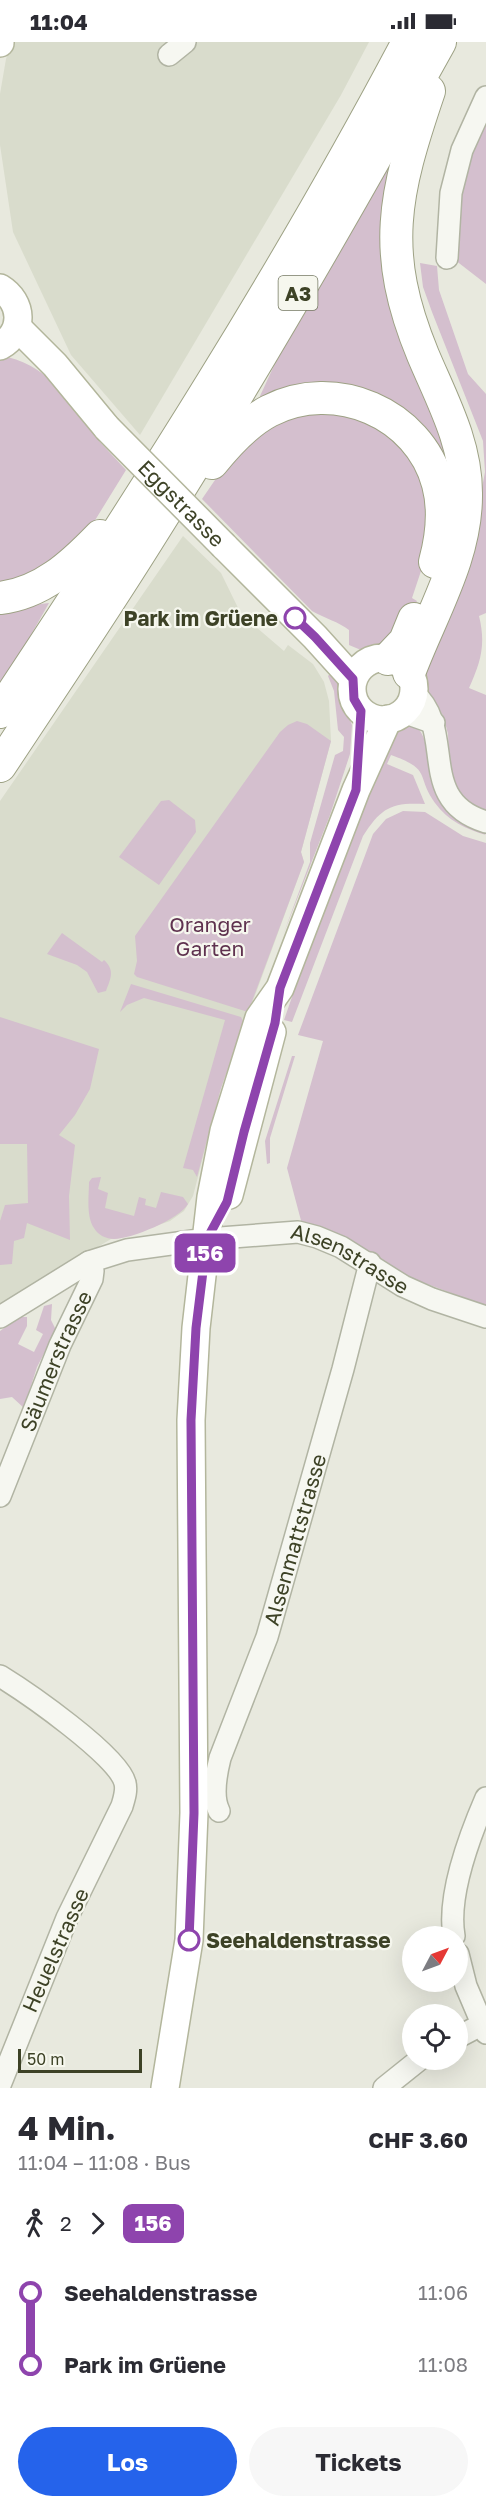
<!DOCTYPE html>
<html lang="de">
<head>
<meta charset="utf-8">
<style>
	body { margin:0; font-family:"Golos Text",sans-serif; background:#f7f7f7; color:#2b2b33; height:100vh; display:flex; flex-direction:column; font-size:22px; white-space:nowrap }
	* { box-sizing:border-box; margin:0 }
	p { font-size:20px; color:#7c7c81 }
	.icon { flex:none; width:33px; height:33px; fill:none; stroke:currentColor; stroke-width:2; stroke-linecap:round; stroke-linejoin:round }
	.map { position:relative; height:2046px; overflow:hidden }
	.sheet { display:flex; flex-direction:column; background:#fff; flex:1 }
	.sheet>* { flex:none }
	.badge { padding:0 12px; border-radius:9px; font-size:21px; line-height:39px }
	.needle { width:39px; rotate:49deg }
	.fabs { position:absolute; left:402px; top:1884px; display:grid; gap:12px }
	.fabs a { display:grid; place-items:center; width:66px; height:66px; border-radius:50%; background:#fff; box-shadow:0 6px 24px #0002; font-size:30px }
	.scale { position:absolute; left:18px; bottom:15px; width:124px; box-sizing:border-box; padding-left:6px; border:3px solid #3d4226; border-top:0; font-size:16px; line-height:21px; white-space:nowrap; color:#3d4226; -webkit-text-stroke:4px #f6f7ee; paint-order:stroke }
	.map>.badge { position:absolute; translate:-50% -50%; box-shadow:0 0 0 3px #fff }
	.legs { display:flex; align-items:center; gap:9px; height:66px; padding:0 18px; font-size:20px }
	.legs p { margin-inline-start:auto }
	.overview { display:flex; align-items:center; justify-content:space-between; height:102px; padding:0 18px }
	h1 { font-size:33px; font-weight:700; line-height:45px }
	.action { display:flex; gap:12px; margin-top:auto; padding:12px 18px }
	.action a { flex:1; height:69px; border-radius:36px; background:#2563eb; color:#fff; font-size:24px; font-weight:700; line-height:69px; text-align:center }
	.action a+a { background:#f7f7f7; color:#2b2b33 }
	ul { padding:0 18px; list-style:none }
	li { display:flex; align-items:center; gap:21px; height:72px; font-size:22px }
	li i { display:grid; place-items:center; width:9px; height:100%; margin:0 8px; background:currentColor }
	li i::after { content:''; width:15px; height:15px; margin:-8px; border:4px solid; border-radius:50%; background:#fff }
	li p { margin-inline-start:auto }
	li:first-child i { background:linear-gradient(#0000 50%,currentColor 0) }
	li:last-child i { background:linear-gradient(currentColor 50%,#0000 0) }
	.status { display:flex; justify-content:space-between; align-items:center; height:42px; padding:0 30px; background:#fff; direction:ltr }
	.status svg { height:16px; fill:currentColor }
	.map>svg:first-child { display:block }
	.built { fill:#d9dccc }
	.green { fill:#d4bfce }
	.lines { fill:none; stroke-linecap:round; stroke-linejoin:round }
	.minor-casing { stroke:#b1b4a3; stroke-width:24 }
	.major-casing { stroke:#b3b69c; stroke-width:30 }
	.highway-casing { stroke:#9da184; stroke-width:34 }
	.minor { stroke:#f6f7f1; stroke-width:21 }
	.major { stroke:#fff; stroke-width:27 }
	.highway { stroke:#fff; stroke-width:32 }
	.major-bridge-casing { stroke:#b3b69c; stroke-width:30; stroke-linecap:butt }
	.major-bridge { stroke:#fff; stroke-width:27 }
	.line-1-casing { stroke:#fff; stroke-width:14 }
	.line-1 { stroke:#8e44ad; stroke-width:9 }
	.stop-1-dot { fill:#fff; stroke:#8e44ad; stroke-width:3 }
	.labels { text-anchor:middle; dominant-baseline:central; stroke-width:4.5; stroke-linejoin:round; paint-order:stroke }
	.shield { fill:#f6f7ee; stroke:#747862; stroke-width:1.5 }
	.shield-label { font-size:20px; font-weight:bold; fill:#3d4226 }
	.street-label { font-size:21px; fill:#3d4226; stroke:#f6f7ee }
	.stop-label { font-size:21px; font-weight:bold; fill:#3d4226; stroke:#f6f7ee; text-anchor:end }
	.park-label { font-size:21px; fill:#5f324f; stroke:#f6f7ee }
</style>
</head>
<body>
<div class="status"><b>11:04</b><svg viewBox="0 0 49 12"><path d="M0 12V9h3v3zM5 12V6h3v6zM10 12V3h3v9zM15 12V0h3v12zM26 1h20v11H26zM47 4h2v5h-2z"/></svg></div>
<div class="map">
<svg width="486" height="2046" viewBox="0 0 486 2046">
	<rect width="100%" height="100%" fill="#e8e9de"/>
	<g class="built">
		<polygon points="12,0 369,0 341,53 140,393 71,313 13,190 0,103 0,52 6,17"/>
		<polygon points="183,494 221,531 241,572 284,609 288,603 313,622 324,640 329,659 331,699 301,810 304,820 221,1046 193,1154 184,1169 170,1179 121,1196 111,1197 0,1264 0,759"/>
	</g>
	<g class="green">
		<polygon points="486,68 486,242 455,218 459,144"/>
		<polygon points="404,98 392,161 453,407 444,508 406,379 262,358 260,354 278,315"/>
		<path d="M420,221l17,3 2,24 29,84 18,20v219l-7,3c7,28 2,46 -10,72l17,7v118l-21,-11 -15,-20 -2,-48 -5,-19 -18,-22 -4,-16 55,-157 9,-48 -2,-31 -51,-129 -9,-25z"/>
		<path d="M0,314c45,5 73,48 102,79l-3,6 27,29 -37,60 -22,24 -67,36z"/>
		<path d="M331,366l48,16 37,36 15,50 -7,52 -12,36 5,3 -15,31 -21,19 -20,-1 -12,-5v-15c-10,-8 -25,-12 -37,-19l-110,-112 26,-38 56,-45z"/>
		<polygon points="49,561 23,607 0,641 0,567"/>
		<polygon points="333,628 339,638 342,659 352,683 350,712 330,773 283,893 310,820 310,801 335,713 343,709 344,695 338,688 334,649 328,634"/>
		<polygon points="297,679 307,682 331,699 301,810 304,820 248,970 137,935 134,932 137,919 135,894 280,690 288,683"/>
		<path d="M409,681c22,7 17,40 22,58 6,18 19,35 35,44 6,4 16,6 20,10 -20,-6 -38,-14 -51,-32 -20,-28 -2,-33 -44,-48l-4,9 26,11 12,29c-34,-2 -44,4 -62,32l-71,186 -8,-2 39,-112 69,-180z"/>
		<polygon points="169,758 195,778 196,790 159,843 119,815 161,759"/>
		<polygon points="403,769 425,770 463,794 486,801 486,1264 419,1239 303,1186 287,1126 323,999 298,993 373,792 386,777"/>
		<path d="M62,891l40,29 2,-2c11,10 7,18 2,31l-8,2 -11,-21 -10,-7 -30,-11z"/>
		<polygon points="131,942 241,975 244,981 221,1046 197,1135 193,1128 183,1126 225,978 144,956 127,963 120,970"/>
		<polygon points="0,975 99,1007 90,1047 75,1073 59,1093 75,1103 69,1154 70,1198 27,1181 24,1196 14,1199 12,1222 0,1223 0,1179 5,1163 28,1161 27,1102 0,1102"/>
		<polygon points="292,1014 295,1014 270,1096 270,1121 267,1122 265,1099"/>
		<path d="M101,1135l-3,12 10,4 -3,15 29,8 5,-19 7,2 -1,6 11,3 5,-16 22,5 5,7c-8,15 -57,35 -74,35 -8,0 -16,-4 -20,-11 -8,-12 -5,-32 -5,-46l3,-4z"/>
		<polygon points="52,1262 51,1278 56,1288 37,1325 24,1366 12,1355 0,1357 0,1289 20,1275 27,1275 27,1284 18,1302 34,1310 43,1292 36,1288 44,1264"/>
	</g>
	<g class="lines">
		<defs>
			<g id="minor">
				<polyline points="169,13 185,0"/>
				<polyline points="447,216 451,151 462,108 486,55"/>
				<path d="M413,650c45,39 1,108 73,130"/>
				<polyline points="403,670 434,681"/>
				<path id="s1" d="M0,1275l89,-55 38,-12 80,-11 91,-7 19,5 24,10 62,39 29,13 54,18"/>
				<path id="s2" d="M0,1454l60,-151 32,-66 1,-8 -4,-9"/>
				<path d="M0,1634c26,16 119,80 125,107 2,8 -1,16 -3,23l-55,112 -67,167"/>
				<path id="s3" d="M219,1769c-7,-14 -3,-37 1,-53l47,-121 76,-268 27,-106"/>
				<path d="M454,1894c-7,-40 16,-101 32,-138"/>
				<polyline points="458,1912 466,1944 486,1991"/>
				<polyline points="458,1995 481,1983"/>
				<polyline points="384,2046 419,2018"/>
			</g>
			<g id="major">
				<polyline points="0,1 0,0"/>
				<path d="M0,246c23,14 25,44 0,58"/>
				<polyline points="17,285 55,323 107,386"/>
				<polyline points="224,504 315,595 353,637"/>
				<circle cx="383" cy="647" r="31"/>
				<polyline points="229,1153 272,990"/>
				<polyline points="165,2046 189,1898 194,1771 191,1378 196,1286 211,1155 224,1089 259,976 280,946 356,748 388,677"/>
			</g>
			<g id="highway">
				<path d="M212,421c16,-20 34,-40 57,-52 66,-34 150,2 169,73 7,26 4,52 -3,78"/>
				<path d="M0,556c42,-5 72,-33 100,-62"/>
				<polyline points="388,617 405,599 414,577"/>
				<path d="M409,631c22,-59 58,-116 57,-180 0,-50 -24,-93 -43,-138 -43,-104 -29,-161 6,-264"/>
				<path d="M0,670c144,-217 286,-439 408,-670"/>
				<path d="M0,724c50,-76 101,-151 149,-228 102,-162 198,-328 291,-496"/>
			</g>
		</defs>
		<use href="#minor" class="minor-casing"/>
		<use href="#major" class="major-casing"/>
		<use href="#highway" class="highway-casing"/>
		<use href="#minor" class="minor"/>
		<use href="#major" class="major"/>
		<use href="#highway" class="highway"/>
		<defs>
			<g id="major-bridge">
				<path id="s4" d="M107,386l117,118"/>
			</g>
		</defs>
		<use href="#major-bridge" class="major-bridge-casing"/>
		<use href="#major-bridge" class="major-bridge"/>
	</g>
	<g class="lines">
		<defs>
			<polyline id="line-1" points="189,1898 194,1771 191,1378 196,1286 207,1197 227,1160 244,1090 275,981 280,946 356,748 361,669 354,657 353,637 315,595 295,576"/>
		</defs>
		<use href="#line-1" class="line-1-casing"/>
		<use href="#line-1" class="line-1"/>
	</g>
	<g class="stop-1-dot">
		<circle cx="295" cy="576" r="10"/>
		<circle cx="189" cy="1898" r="10"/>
	</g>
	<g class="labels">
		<rect class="shield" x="278.5" y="234" width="39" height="34" rx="4.5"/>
		<g class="shield-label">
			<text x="298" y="251">A3</text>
		</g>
		<g class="street-label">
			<text stroke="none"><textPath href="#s4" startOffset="106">Eggstrasse</textPath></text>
			<text stroke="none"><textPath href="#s1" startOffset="375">Alsenstrasse</textPath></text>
			<text stroke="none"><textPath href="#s2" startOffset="146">Säumerstrasse</textPath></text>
			<text stroke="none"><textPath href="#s3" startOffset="285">Alsenmattstrasse</textPath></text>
			<text transform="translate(55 1908) rotate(-66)">Heuelstrasse</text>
		</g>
		<g class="stop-label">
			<text x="278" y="576">Park im Grüene</text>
			<text x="206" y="1898" text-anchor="start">Seehaldenstrasse</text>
		</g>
		<g class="park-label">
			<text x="210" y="882">Oranger<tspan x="210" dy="24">Garten</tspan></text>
		</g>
	</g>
</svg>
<div class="fabs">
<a><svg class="needle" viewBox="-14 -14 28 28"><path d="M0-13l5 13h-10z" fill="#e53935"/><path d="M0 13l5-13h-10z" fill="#7c7c81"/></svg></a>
<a><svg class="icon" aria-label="locate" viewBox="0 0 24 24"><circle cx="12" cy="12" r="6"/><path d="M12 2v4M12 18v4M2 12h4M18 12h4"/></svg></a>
</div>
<div class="scale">50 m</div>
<b class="badge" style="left:205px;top:1211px;background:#8e44ad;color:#fff">156</b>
</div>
<section class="sheet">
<div class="overview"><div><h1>4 Min.</h1><p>11:04 – 11:08 · Bus</p></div><b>CHF 3.60</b></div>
<div class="legs"><svg class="icon" aria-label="walk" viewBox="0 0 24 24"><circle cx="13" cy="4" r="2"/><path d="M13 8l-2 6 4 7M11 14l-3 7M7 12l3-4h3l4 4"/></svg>2<svg class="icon" aria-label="forward" viewBox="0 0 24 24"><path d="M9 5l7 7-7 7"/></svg><b class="badge" style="background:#8e44ad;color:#fff">156</b></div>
<ul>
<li><i style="color:#8e44ad"></i><b>Seehaldenstrasse</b><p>11:06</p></li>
<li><i style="color:#8e44ad"></i><b>Park im Grüene</b><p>11:08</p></li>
</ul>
<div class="action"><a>Los</a><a>Tickets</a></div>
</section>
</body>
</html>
